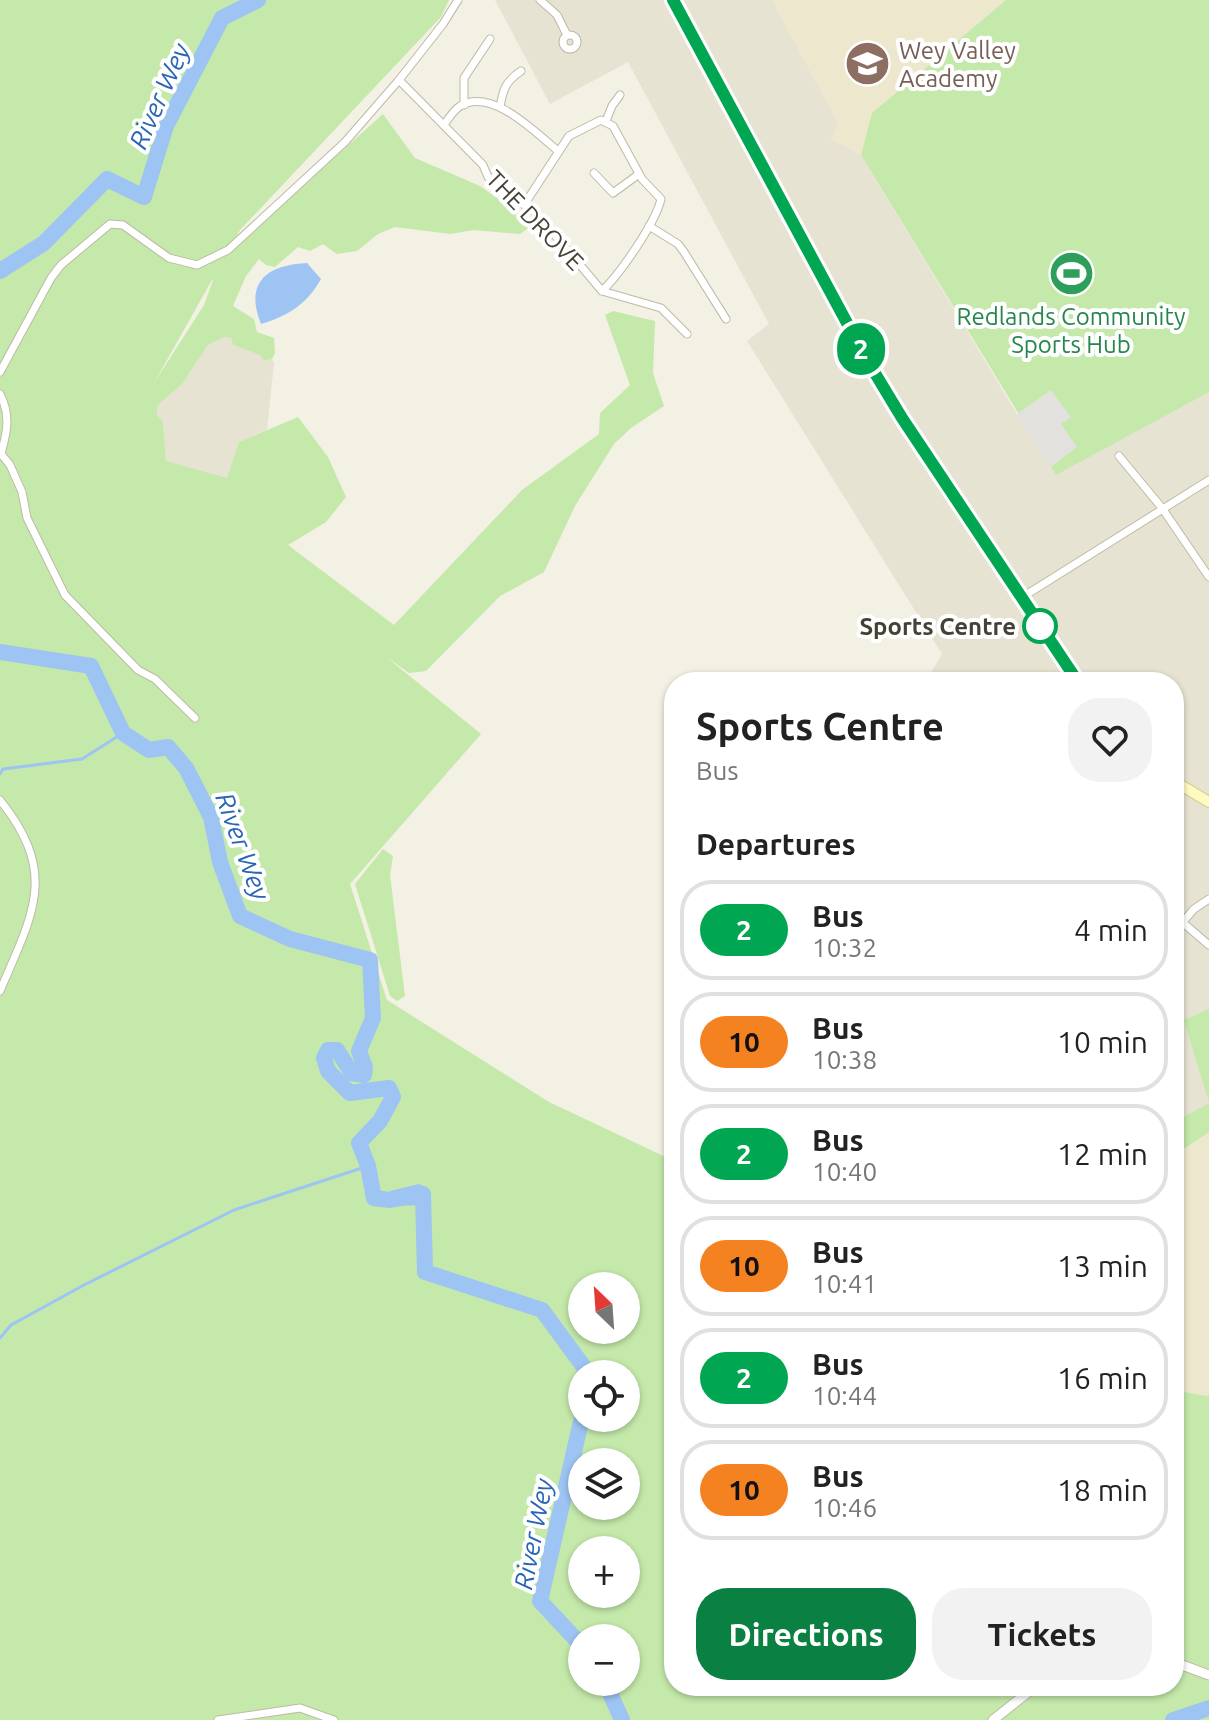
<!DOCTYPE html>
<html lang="en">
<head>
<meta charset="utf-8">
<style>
	body { margin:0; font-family:Ubuntu,sans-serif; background:#f2f2f2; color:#222; height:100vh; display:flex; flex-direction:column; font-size:30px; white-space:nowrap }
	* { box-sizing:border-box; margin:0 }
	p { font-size:26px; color:#767676 }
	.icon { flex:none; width:44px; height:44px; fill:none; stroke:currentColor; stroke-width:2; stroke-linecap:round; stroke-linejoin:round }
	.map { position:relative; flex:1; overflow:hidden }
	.details { position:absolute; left:664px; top:672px; width:520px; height:1024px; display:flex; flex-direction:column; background:#fff; border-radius:32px; box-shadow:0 2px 6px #0004 }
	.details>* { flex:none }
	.badge { padding:0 16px; border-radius:26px; font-size:28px; line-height:52px }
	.needle { width:52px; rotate:335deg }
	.controls { position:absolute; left:568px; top:1272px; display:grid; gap:16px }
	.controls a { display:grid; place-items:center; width:72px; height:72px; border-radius:50%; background:#fff; box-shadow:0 2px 6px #0004; font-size:40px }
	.map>.badge { position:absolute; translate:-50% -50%; box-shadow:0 0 0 4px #fff }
	h2 { padding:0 32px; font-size:30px; line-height:72px }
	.round { display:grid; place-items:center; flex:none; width:84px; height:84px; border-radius:32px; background:#f2f2f2 }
	.head { display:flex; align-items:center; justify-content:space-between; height:136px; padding:0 32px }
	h1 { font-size:38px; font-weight:700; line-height:60px }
	.action { display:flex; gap:16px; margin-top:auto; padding:16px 32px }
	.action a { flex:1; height:92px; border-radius:32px; background:#0b8043; color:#fff; font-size:32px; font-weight:700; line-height:92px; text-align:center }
	.action a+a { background:#f2f2f2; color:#222 }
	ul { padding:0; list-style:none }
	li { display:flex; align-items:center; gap:24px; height:100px; margin:0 16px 12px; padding:0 16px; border:4px solid #e0e0e0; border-radius:32px }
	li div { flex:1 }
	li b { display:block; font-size:30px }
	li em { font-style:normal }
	li .badge { min-width:88px; font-weight:700; text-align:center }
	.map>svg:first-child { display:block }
	.residential { fill:#e7e3d2 }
	.education { fill:#ede8cd }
	.green { fill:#c4e9aa; fill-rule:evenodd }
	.parking { fill:#e3e1dd }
	.water { fill:#9dc4f3 }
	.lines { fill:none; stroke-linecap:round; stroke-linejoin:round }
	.stream { stroke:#9dc4f3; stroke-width:3 }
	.river { stroke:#9dc4f3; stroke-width:16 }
	.minor-casing { stroke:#bebaa6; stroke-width:9 }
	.tertiary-casing { stroke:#bebaa6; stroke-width:11 }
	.secondary-casing { stroke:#d5cd91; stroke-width:12 }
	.minor { stroke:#fff; stroke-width:7 }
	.tertiary { stroke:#fff; stroke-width:9 }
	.secondary { stroke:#fff9c2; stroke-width:10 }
	.line-casing { stroke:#fff; stroke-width:18 }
	.line { stroke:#00a651; stroke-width:12 }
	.stop-dot { fill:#fff; stroke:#00a651; stroke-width:4 }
	.labels { text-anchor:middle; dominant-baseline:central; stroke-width:8; stroke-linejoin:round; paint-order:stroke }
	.education-label { font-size:24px; fill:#785e54; stroke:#fff; text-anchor:start }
	.street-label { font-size:24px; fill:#454134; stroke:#fff }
	.leisure-label { font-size:24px; fill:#27864d; stroke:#fff }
	.stop-label { font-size:24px; font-weight:bold; fill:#454134; stroke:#fff; text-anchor:end }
	.water-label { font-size:26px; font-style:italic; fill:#2966b5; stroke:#fff }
</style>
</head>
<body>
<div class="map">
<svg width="1209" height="1720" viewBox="0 0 1209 1720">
	<rect width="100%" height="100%" fill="#f3f0e4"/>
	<g class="residential">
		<polygon points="495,0 772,0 839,124 832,139 861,155 1017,414 1184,404 1209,392 1209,1009 1185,1020 1209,1103 1174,1122 1174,682 930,682 932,671 942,654 747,341 769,324 628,62 550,104"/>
		<polygon points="224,337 231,338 233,345 260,355 264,361 272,359 274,363 267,430 239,442 228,479 166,462 163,421 157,415 157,406 182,384 208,345"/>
	</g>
	<g class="education">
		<polygon points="772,0 1006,0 872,113 861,155 831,139 839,124"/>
		<polygon points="1209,1103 1209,1393 1208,1396 1174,1390 1174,1122"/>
	</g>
	<g class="green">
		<path d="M0,0h449l-8,17 -201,213 -13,24 156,-140 32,44 65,28 50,36 -3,7 -7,5 -46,-4 -24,4 -55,-7 -17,7 -21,17 -20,3 -14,-10 -13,7 -12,-4 -23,20 -9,-2 -7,-6 -13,17 -13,30 21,13 3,13 17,6 1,15 -3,6 -8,2 -4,-6 -27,-10 -2,-7 -7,-1 -16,8 -26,39 -25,22v9l6,6 3,40 61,17 12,-36 59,-25 30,40 18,40 -20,25 -38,23 106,80 128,-135 77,-56 1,-21 30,-28 -25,-70 8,-4 42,10 -2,52 11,33 -33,22 -17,16 -39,62 -31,66 -44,24 -74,75 -17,2 -24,-17 96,78 -131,150 37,116 162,102 125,59v525h500v-296l33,6 2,-2v326h-1209zM213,280l-9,25 -50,78 58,-103zM582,1286h44v44h-44zM582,1374h44v44h-44zM582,1462h44v44h-44zM582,1550h44v44h-44zM582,1638h44v44h-44z"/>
		<polygon points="1006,0 1209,0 1209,392 1056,475 861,155 872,113"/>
		<polygon points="383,849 393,856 390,875 405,996 397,1001 390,996 355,884"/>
		<polygon points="1209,1009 1209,1132 1185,1148 1180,1145 1174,1147 1174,1122 1209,1103 1184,1020"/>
	</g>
	<polygon class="parking" points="1051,390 1071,417 1061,424 1077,447 1051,467 1017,414"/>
	<g class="water">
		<path d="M307,263l14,16c-14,25 -33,37 -60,45 -17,-42 6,-59 46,-61z"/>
		<polygon points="419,1184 428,1188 425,1205 391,1206 390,1191"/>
	</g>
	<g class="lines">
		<g class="stream">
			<polyline points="0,774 3,769 82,759 123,733"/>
			<polyline points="0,1338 11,1325 84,1285 234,1210 368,1166"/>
		</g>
		<g class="river">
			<polyline points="0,271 44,243 107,179 144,197 166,126 222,18 258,0"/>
			<polyline points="0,652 91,666 123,733 149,750 168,747 186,768 211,817 220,862 240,916 290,939 370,960 373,1018 359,1051 365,1067 364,1075 352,1073 337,1050 328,1050 324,1058 328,1071 350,1093 389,1088 393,1097 380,1121 359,1143 368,1166 374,1198 390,1200 423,1194 425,1272 542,1310 589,1374"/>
			<polyline points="582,1417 540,1601 582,1646"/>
			<polyline points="605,1682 622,1720"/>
			<polyline points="1173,1720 1209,1708"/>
		</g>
		<defs>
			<g id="minor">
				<polyline points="540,0 557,15 567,35"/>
				<circle cx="570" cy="42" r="7"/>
				<polyline points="399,80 483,165 488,177 537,214 602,291 661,308 687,334"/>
				<polyline points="464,105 464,78 490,39"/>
				<path d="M500,107c3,-18 6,-26 21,-36"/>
				<polyline points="606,121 612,106 620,95"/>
				<path d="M444,125c4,-6 9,-14 16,-19 32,-19 76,27 98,45"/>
				<polyline points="594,173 613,193 639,174"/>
				<path d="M524,205l45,-69 32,-16 12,6 29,53 19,20c-5,23 -41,75 -59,92"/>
				<polyline points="649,226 678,244 684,252 726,319"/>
				<polyline points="0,372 51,278 61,265 110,224 123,225 169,258 197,265 228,250 345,142 399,80 443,24 458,0"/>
				<path d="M0,394c11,21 7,38 1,60l9,11 12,27 5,26 38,77 73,75 17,9 40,39"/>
				<polyline points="1119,456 1162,508 1209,577"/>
				<polyline points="1021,598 1209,480"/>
				<path d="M0,800c59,74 33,113 0,191"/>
				<polyline points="1181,921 1209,945"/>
				<polyline points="1174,932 1194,909 1209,899"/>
				<polyline points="218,1720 300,1708 334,1720"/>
			</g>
			<g id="tertiary">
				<polyline points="1174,1662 1209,1675"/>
				<polyline points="993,1720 1036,1686"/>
			</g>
			<g id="secondary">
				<polyline points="673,0 867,360 902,418 1078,682"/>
				<polyline points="1174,781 1209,802"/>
			</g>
		</defs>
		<use href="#minor" class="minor-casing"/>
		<use href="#tertiary" class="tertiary-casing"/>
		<use href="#secondary" class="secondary-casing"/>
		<use href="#minor" class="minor"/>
		<use href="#tertiary" class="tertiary"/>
		<use href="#secondary" class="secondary"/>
	</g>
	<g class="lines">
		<defs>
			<polyline id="line" points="673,0 867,360 902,418 1078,682"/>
		</defs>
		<use href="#line" class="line-casing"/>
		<use href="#line" class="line"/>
	</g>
	<defs>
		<symbol id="school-disc" viewBox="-11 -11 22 22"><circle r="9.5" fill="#8d6e63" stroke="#fff"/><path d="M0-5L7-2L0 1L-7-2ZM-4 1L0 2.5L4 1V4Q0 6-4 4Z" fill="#fff"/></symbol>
		<symbol id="stadium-disc" viewBox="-11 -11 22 22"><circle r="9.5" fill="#2e9e5b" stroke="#fff"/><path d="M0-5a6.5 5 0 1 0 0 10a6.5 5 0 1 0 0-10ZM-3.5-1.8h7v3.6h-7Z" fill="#fff"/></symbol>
	</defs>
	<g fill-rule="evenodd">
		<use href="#school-disc" x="842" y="38" width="51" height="51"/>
		<use href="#stadium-disc" x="1046" y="248" width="51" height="51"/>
	</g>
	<circle class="stop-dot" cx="1040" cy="626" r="16"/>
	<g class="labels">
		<g class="education-label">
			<text x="899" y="50">Wey Valley<tspan x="899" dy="28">Academy</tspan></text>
		</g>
		<g class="street-label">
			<text transform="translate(535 220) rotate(46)">THE DROVE</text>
		</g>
		<g class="leisure-label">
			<text x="1071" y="316">Redlands Community<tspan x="1071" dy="28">Sports Hub</tspan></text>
		</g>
		<g class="stop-label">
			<text x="1016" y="626">Sports Centre</text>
		</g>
		<g class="water-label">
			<text transform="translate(159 96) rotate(-66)">River Wey</text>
			<text transform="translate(243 846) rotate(70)">River Wey</text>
			<text transform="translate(533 1534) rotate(-79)">River Wey</text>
		</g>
	</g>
</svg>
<div class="controls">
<a><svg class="needle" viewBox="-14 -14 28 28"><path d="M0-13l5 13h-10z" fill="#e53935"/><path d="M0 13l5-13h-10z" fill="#767676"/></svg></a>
<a><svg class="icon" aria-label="locate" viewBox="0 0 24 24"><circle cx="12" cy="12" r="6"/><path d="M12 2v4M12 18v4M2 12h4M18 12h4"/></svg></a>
<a><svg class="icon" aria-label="layers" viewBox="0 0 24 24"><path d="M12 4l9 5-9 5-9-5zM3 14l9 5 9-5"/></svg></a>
<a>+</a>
<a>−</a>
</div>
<b class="badge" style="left:861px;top:349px;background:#00a651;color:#fff">2</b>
<section class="details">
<div class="head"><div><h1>Sports Centre</h1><p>Bus</p></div><a class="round"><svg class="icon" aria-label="heart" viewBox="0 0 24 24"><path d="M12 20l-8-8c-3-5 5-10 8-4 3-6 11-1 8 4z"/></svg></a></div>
<h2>Departures</h2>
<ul>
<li><span class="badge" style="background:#00a651;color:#fff">2</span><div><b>Bus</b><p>10:32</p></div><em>4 min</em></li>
<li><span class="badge" style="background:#f58220;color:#111">10</span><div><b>Bus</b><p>10:38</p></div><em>10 min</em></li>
<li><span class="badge" style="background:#00a651;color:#fff">2</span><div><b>Bus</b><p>10:40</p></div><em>12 min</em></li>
<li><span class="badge" style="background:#f58220;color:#111">10</span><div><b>Bus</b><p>10:41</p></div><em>13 min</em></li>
<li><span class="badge" style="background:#00a651;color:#fff">2</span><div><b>Bus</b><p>10:44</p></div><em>16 min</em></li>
<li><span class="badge" style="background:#f58220;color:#111">10</span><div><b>Bus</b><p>10:46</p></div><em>18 min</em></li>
</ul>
<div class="action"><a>Directions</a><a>Tickets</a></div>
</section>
</div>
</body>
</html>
